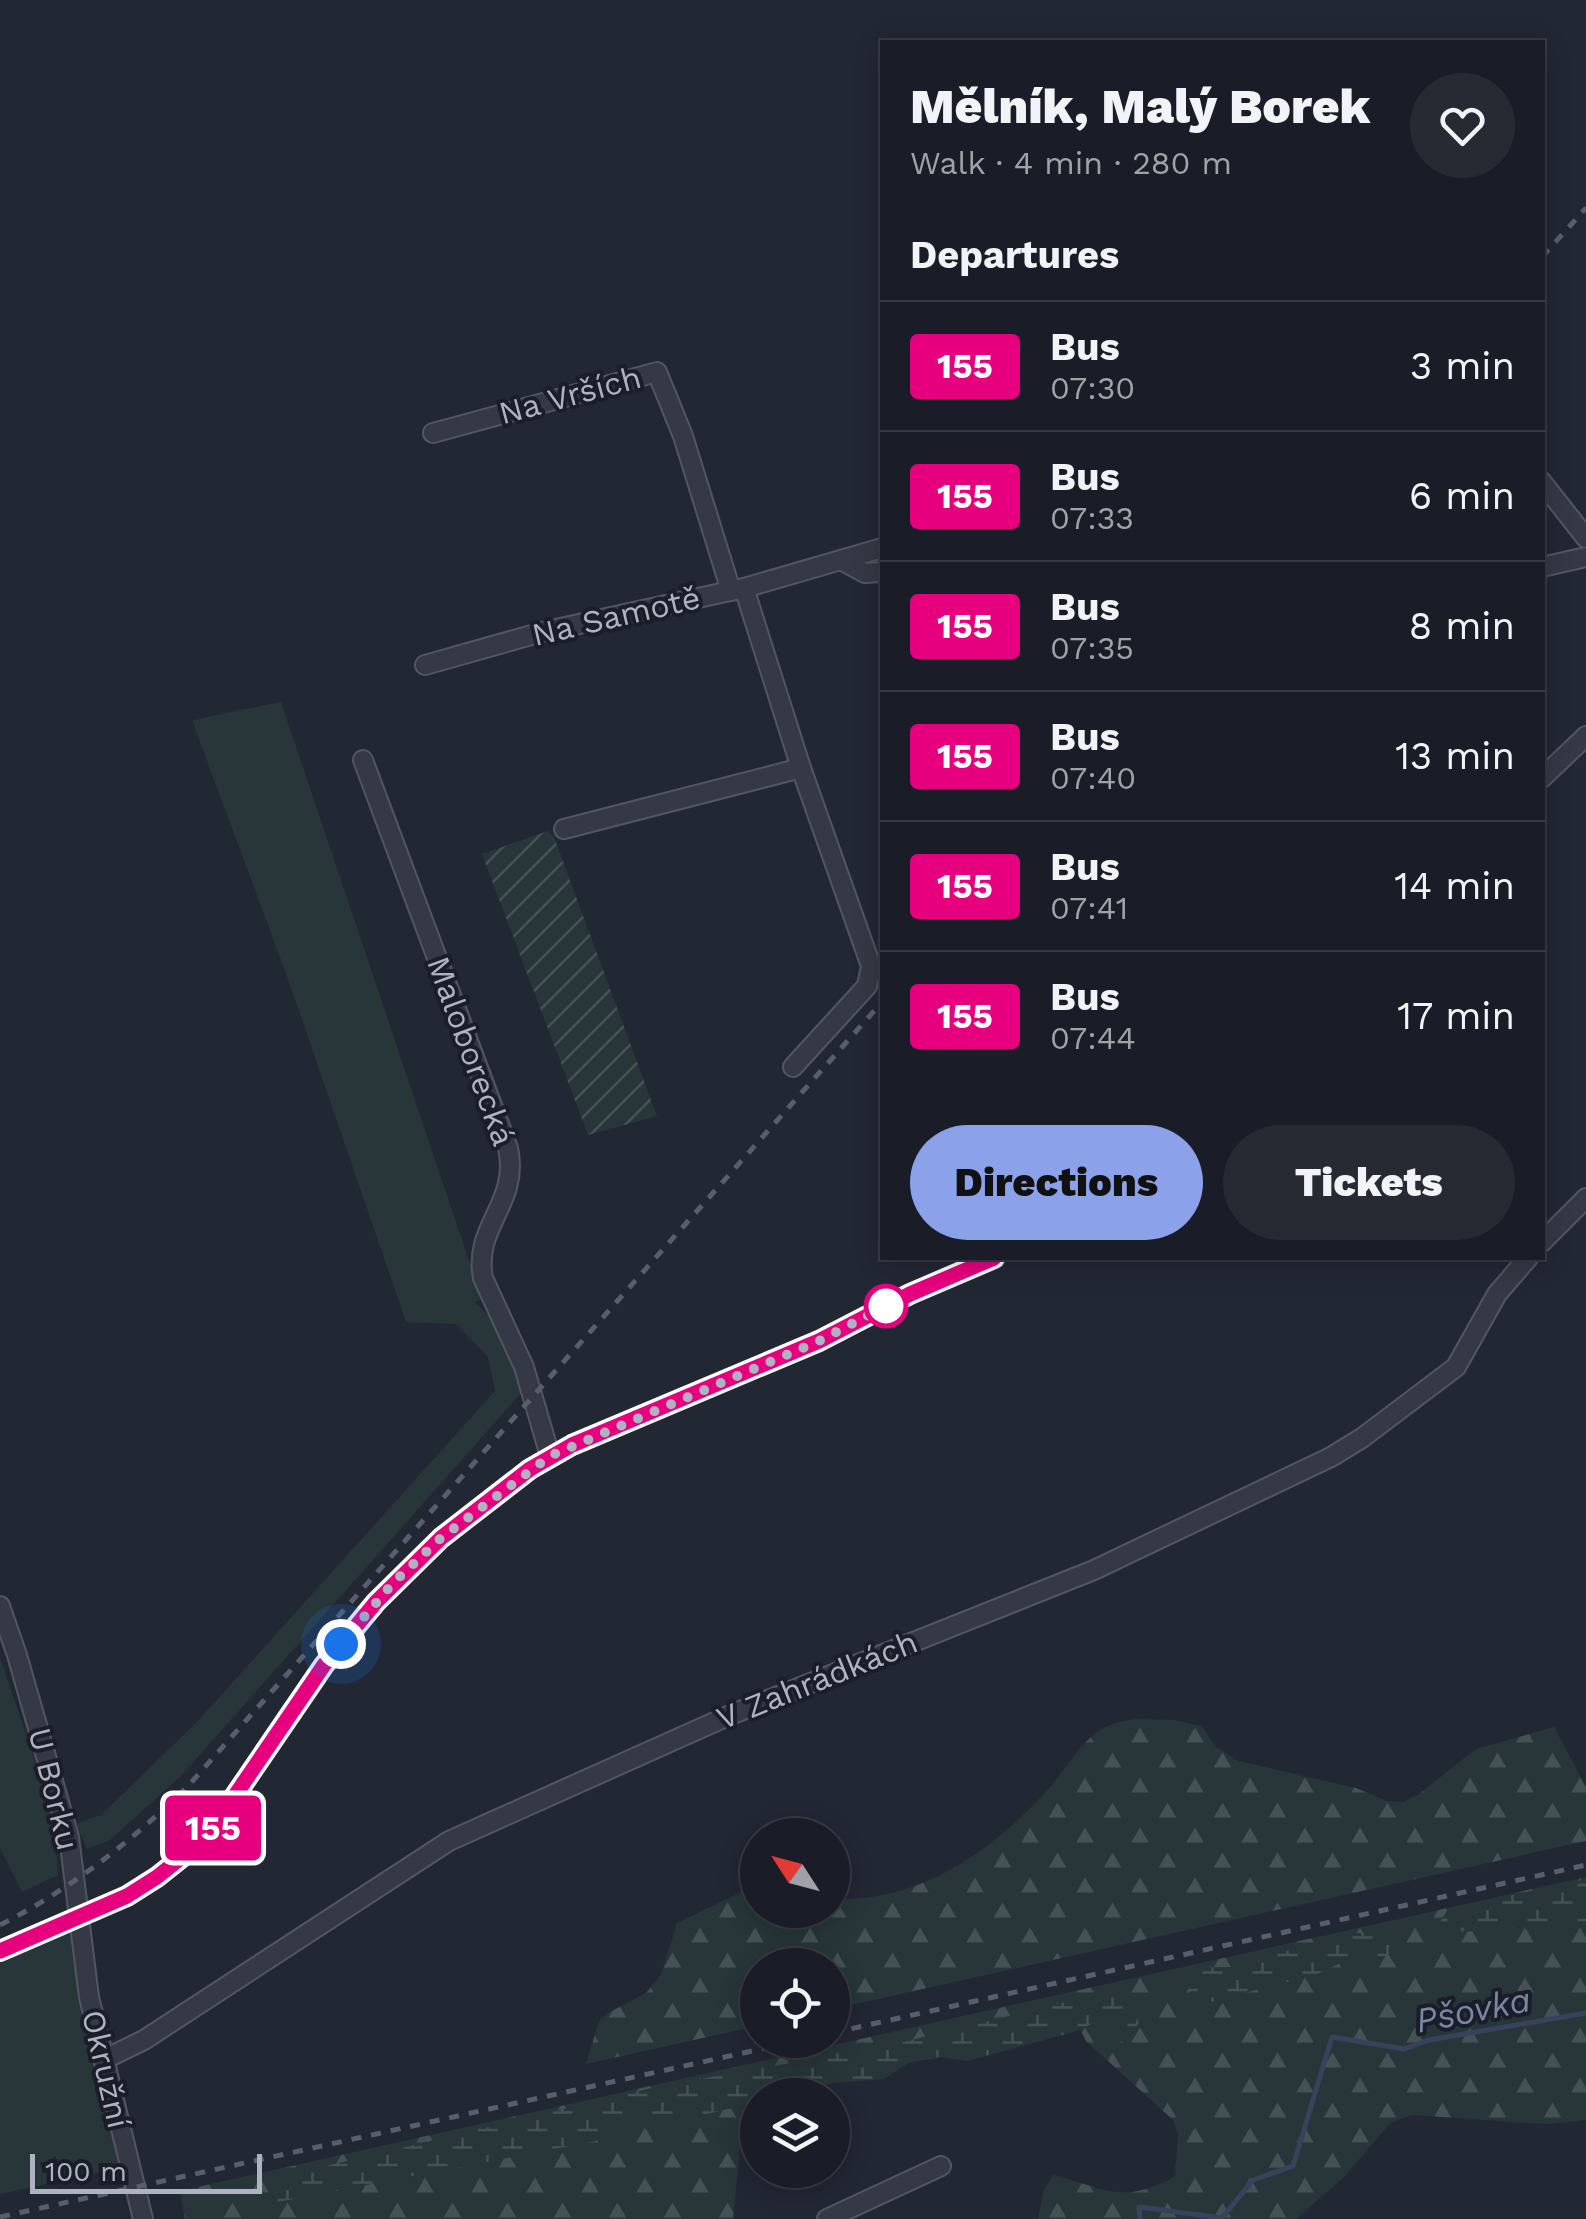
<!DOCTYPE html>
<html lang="en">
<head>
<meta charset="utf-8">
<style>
	body { margin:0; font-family:"Work Sans",sans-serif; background:#272a33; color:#f1f3f6; height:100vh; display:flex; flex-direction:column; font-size:38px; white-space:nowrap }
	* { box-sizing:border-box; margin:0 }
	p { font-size:32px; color:#9fa2a7 }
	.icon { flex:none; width:55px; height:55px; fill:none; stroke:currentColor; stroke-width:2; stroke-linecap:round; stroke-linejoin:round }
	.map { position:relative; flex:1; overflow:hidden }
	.panel { position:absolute; left:880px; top:40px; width:665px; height:1220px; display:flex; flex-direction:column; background:#1a1d27; border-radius:0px; box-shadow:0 5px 25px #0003,0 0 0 2px #383b44 }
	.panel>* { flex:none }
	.badge { padding:0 20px; border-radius:8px; font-size:35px; line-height:65px }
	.needle { width:65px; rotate:306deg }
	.buttons { position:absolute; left:740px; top:1818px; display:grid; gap:20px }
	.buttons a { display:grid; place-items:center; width:110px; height:110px; border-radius:50%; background:#1a1d27; box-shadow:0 5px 25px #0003,0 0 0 2px #383b44; font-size:50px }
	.scale { position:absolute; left:30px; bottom:25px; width:232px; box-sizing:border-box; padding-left:10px; border:5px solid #afb3c1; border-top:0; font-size:28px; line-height:35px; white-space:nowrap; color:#afb3c1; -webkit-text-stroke:8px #1b1e29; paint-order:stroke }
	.you { position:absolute; width:50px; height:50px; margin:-25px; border:8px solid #fff; border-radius:50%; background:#1a73e8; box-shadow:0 0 0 15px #1a73e833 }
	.map>.badge { position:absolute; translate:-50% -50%; box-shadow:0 0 0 5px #fff }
	h2 { padding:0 30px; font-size:38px; line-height:90px }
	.round { display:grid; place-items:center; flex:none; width:105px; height:105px; border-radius:52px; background:#272a33 }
	.headline { display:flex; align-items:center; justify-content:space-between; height:170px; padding:0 30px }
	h1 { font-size:48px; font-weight:800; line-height:75px }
	.action { display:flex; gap:20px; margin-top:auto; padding:20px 30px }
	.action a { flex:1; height:115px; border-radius:60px; background:#8ba1ea; color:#111; font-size:40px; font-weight:800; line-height:115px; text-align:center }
	.action a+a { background:#272a33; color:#f1f3f6 }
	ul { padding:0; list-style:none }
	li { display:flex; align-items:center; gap:30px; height:130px; padding:0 30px; border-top:2px solid #383b44 }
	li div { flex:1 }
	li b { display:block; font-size:38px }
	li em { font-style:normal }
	li .badge { min-width:110px; font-weight:700; text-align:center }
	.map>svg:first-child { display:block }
	.grass { fill:#283639 }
	.forest { fill:url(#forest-firs) }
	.wetland { fill:url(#wetland-marsh) }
	.garden { fill:url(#garden-furrows) }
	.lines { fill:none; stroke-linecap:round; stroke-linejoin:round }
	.stream { stroke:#39425c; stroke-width:5 }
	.minor-casing { stroke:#525662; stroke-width:22 }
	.minor { stroke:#353945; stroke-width:18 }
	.rail { stroke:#595e6d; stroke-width:5; stroke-dasharray:10 10; stroke-linecap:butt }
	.line-casing { stroke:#fff; stroke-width:22 }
	.line { stroke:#e6007e; stroke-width:15 }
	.walk { stroke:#afb3c1; stroke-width:10; stroke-dasharray:0 18 }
	.stop-dot { fill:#fff; stroke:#e6007e; stroke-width:5 }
	.labels { text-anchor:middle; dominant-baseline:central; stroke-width:8; stroke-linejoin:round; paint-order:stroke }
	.street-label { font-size:32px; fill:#afb3c1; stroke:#1b1e29 }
	.water-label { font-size:35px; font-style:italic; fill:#7b86a7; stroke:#1b1e29 }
</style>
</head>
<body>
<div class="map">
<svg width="1586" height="2219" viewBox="0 0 1586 2219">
	<defs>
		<pattern id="forest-firs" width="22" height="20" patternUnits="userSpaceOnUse" patternTransform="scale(2.5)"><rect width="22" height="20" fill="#283639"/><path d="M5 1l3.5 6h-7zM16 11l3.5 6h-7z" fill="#455154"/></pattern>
		<pattern id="wetland-marsh" width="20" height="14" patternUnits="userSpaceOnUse" patternTransform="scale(2.5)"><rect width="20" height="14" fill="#283639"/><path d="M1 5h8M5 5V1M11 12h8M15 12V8" fill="none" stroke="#455154"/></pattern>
		<pattern id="garden-furrows" width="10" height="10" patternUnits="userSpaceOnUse" patternTransform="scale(2.5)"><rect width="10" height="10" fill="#283639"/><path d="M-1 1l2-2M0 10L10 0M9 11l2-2" fill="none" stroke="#455154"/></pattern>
	</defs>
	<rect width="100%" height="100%" fill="#222734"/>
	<g class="grass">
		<path d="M281,702l201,597 -8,3c28,20 39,58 48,90l-341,384 -71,64 -23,9 -11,-25 25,-9 95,-92 299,-332 -7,-34 -32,-33 -50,-2 -118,-343 -95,-256v-3z"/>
		<polygon points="0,1658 53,1813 58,1875 22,1892 0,1848"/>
		<polygon points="71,1929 119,2168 0,2194 0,1959"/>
	</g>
	<g class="forest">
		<path d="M1138,1719l35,1 29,6 13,20 23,15 118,27 31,13 17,1 15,-8 57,-45 78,-22 32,60v54l-753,168 -1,-44h-74l-1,61 -171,38 13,-43 9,-8 38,-20 15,-18 16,-52 71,-34 9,1 1,20h74l1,-11c87,3 156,-46 213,-107 32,-35 39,-69 92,-73z"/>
		<path d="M1586,1877v243l-40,4 -134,-9 -22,8 -45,53 -49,43h-258l6,-29 9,-15c52,13 70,31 122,1l3,-42 -5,-14 -87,-79 -9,-18 -319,72 -14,9 -11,115h-548l-5,-28z"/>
	</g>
	<g class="wetland">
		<polygon points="1586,1879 1586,1921 1464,1932 1437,1927 1448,1909"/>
		<polygon points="1347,1933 1398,1933 1388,1956 1352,1958 1317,1974 1188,2008 1191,1968 1233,1967"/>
		<polygon points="1102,1993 1124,1997 1139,2023 1122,2044 1107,2017 1074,2032 967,2061 940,2057 908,2063 884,2079 834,2083 784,2095 758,2095 757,2102 657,2126 636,2112 596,2141 257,2206 280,2177 656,2087 891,2045"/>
	</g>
	<polygon class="garden" points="548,831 554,837 657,1116 588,1135 482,854"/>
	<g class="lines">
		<polyline class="stream" points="1140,2219 1139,2207 1222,2218 1253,2180 1293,2166 1332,2037 1404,2049 1429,2040 1586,2013"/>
		<defs>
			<g id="minor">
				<polyline points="433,433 657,372 683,436 731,591"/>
				<polyline points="1542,482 1586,538"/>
				<polyline points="841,560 865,573 882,572"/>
				<polyline points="1542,567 1586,557"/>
				<polyline points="744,588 801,768 871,966 867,986 793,1067"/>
				<polyline points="425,665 542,632 744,588 882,548"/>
				<path d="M363,760l145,388c12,56 -35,77 -25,130l41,89 26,89"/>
				<polyline points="1542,778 1586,736"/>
				<polyline points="564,829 801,768"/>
				<polyline points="1542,1242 1586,1198"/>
				<polyline points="0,1606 17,1655 69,1837 89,1997 143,2219"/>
				<polyline points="0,1951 127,1896 157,1877 206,1838 324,1665 376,1602 441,1538 530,1469 572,1445 819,1341 910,1294 995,1258"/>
				<polyline points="103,2060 144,2040 449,1841 728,1716 1094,1570 1331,1457 1362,1438 1456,1367 1497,1294 1528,1258"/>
				<polyline points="827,2219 941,2166"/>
			</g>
		</defs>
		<use href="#minor" class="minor-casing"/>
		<use href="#minor" class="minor"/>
		<g class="rail">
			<polyline points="1542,257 1586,208"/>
			<path d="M0,1925c71,-36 132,-84 189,-140l693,-783"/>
			<polyline points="832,2033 1586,1865"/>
			<polyline points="0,2217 802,2040"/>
		</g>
	</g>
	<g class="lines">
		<defs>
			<polyline id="line" points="0,1951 127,1896 157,1877 206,1838 324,1665 376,1602 441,1538 530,1469 572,1445 819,1341 910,1294 994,1258"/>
		</defs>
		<use href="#line" class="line-casing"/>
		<use href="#line" class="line"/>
		<polyline class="walk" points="341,1644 393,1583 441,1538 550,1456 819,1341 886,1306"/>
	</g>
	<circle class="stop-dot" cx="886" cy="1306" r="20"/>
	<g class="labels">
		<g class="street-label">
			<text transform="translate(570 395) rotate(-15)">Na Vrších</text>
			<text transform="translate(616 616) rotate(-13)">Na Samotě</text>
			<text transform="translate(471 1051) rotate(70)">Maloborecká</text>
			<text transform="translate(817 1680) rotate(-22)">V Zahrádkách</text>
			<text transform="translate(54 1789) rotate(76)">U Borku</text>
			<text transform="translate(106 2069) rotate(77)">Okružní</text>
		</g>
		<g class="water-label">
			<text transform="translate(1473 2010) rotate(-11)">Pšovka</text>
		</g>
	</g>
</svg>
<div class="buttons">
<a><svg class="needle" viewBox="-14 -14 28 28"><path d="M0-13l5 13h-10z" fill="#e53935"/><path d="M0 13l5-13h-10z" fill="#9fa2a7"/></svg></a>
<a><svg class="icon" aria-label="locate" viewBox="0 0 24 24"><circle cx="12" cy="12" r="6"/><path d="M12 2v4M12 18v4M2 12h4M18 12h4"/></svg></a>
<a><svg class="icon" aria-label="layers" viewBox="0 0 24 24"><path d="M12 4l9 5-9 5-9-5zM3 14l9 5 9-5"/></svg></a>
</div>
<div class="scale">100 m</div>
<div class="you" style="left:341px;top:1644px"></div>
<b class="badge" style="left:213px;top:1828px;background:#e6007e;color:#fff">155</b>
<section class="panel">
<div class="headline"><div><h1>Mělník, Malý Borek</h1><p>Walk · 4 min · 280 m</p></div><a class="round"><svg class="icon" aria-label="heart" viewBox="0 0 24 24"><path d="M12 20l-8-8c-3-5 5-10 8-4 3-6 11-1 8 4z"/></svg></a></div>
<h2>Departures</h2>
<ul>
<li><span class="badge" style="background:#e6007e;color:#fff">155</span><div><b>Bus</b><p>07:30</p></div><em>3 min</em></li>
<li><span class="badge" style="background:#e6007e;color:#fff">155</span><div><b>Bus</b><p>07:33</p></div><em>6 min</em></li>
<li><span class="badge" style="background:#e6007e;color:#fff">155</span><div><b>Bus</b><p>07:35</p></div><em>8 min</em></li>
<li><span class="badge" style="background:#e6007e;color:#fff">155</span><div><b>Bus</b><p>07:40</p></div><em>13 min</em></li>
<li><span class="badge" style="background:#e6007e;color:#fff">155</span><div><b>Bus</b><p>07:41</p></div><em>14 min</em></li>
<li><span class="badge" style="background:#e6007e;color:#fff">155</span><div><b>Bus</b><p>07:44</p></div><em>17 min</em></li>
</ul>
<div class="action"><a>Directions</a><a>Tickets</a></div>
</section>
</div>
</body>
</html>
